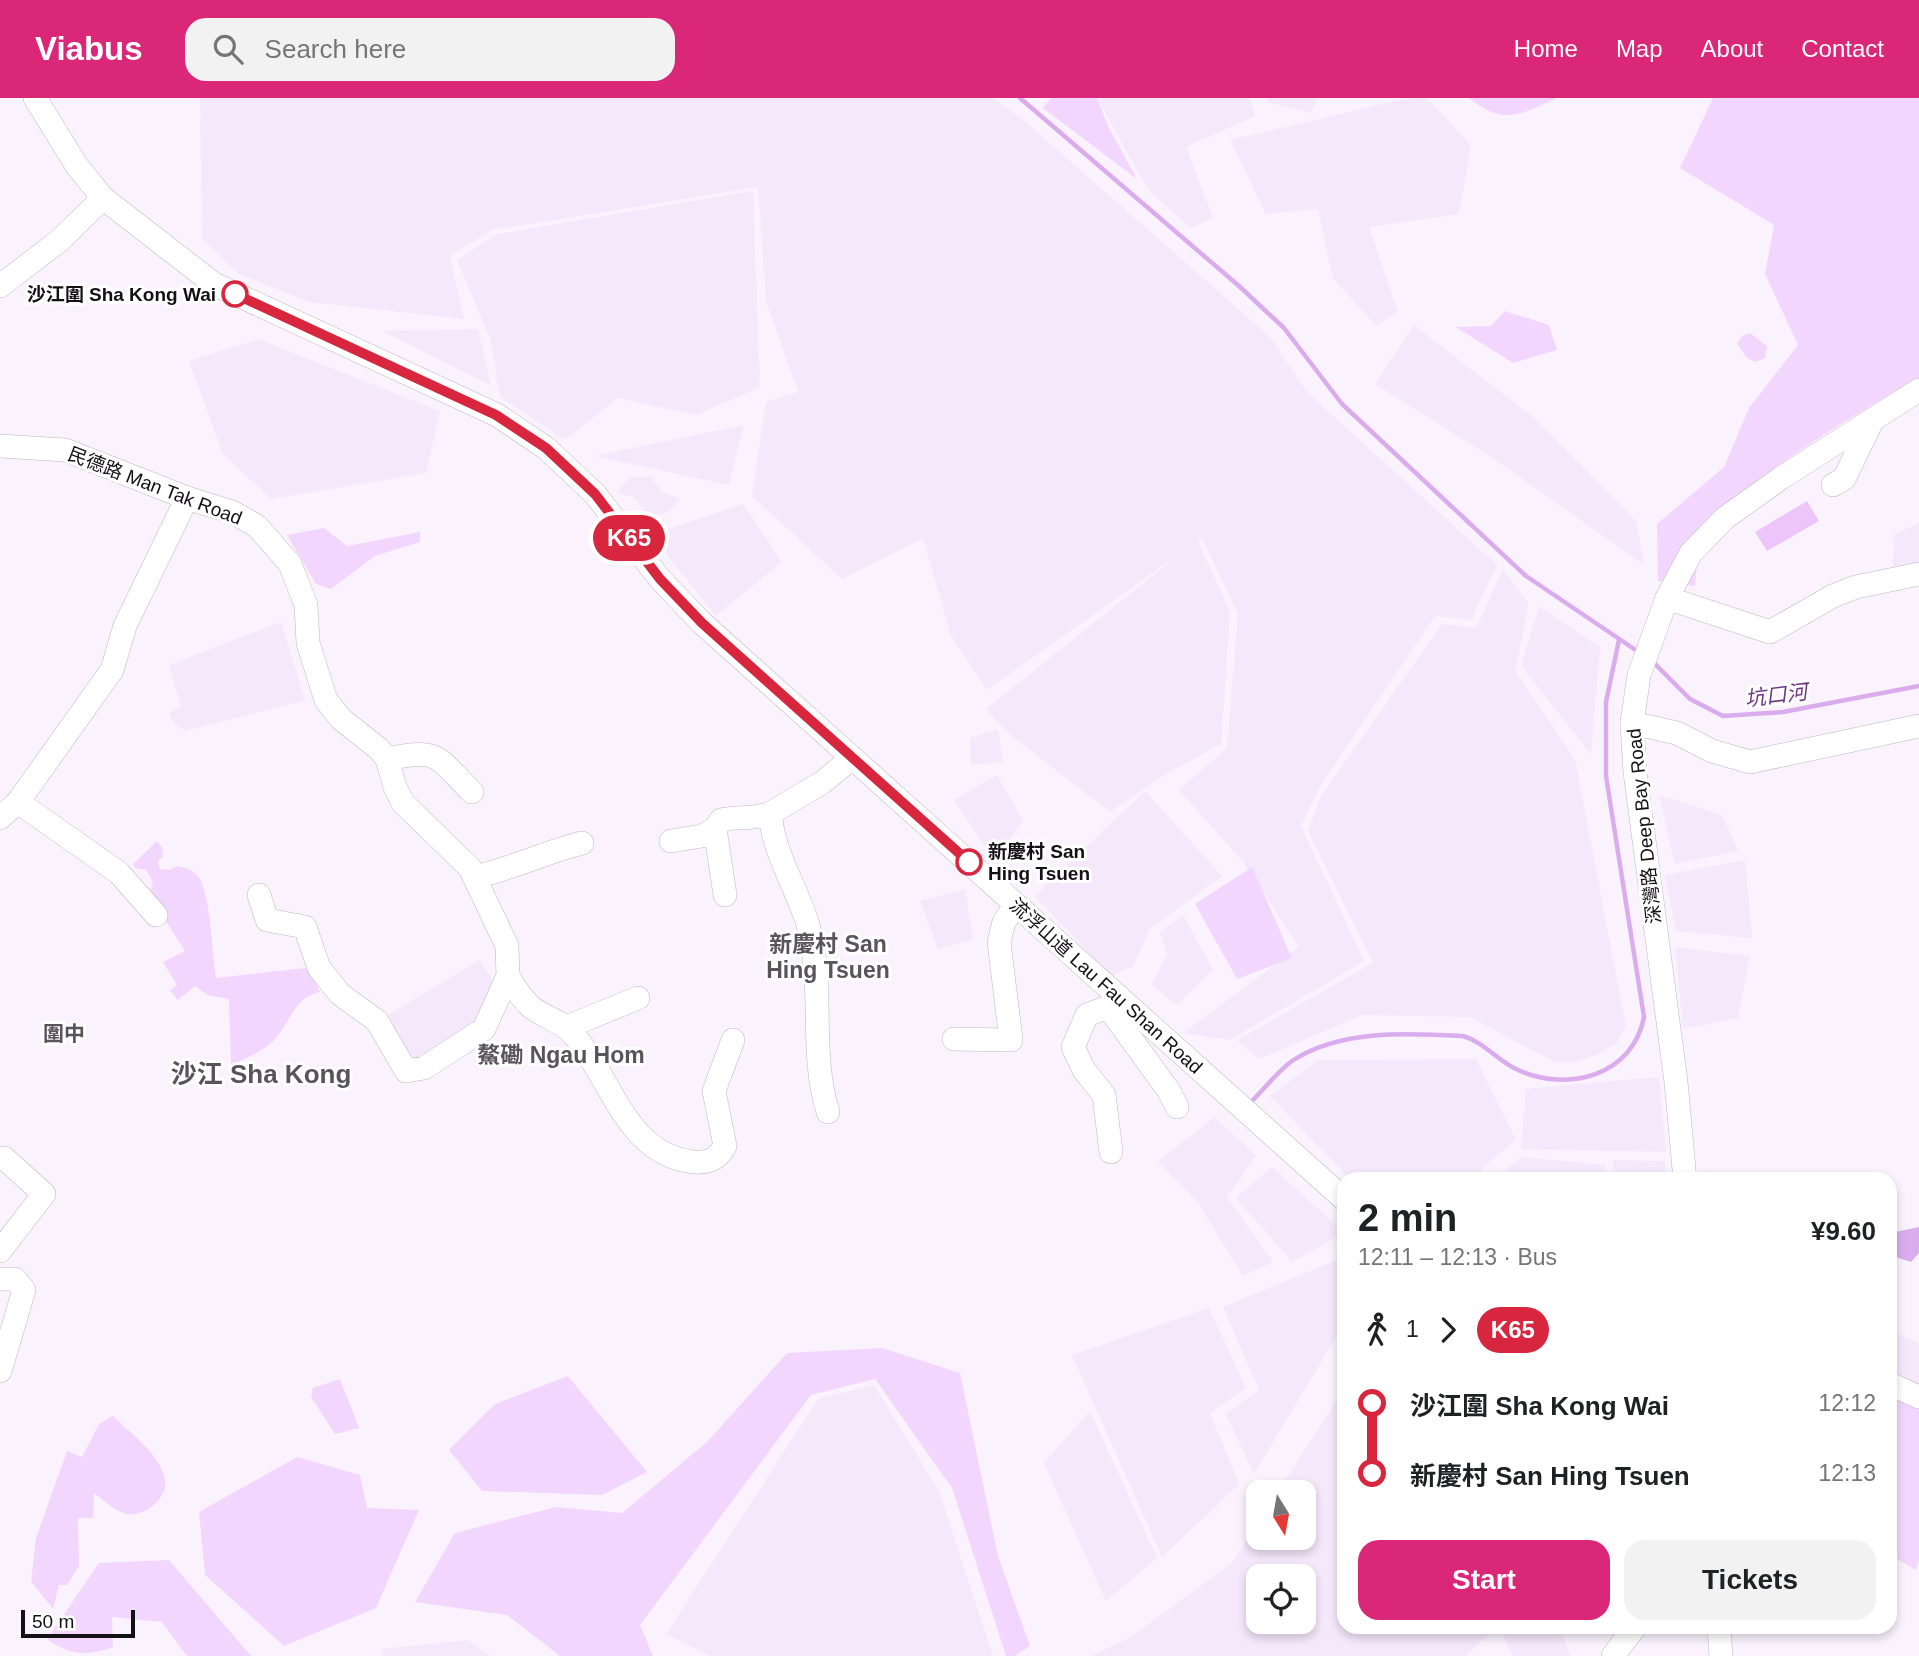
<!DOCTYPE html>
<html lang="en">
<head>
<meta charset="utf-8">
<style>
	body { margin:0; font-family:Helvetica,"Noto Sans SC",sans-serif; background:#f2f2f2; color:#202124; height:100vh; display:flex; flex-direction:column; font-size:26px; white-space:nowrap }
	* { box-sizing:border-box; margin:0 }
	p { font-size:23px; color:#757577 }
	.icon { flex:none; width:38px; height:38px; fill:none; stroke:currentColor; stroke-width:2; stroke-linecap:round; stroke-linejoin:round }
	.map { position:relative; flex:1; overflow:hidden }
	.side { position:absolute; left:1337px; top:1074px; width:560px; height:462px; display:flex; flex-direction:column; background:#fff; border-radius:21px; box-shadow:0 4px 10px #0003 }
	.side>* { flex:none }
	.badge { padding:0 14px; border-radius:23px; font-size:24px; line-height:46px }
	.needle { width:46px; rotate:169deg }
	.tools { position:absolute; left:1246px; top:1382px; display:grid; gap:14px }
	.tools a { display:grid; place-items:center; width:70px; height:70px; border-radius:14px; background:#fff; box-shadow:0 4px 10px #0003; font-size:35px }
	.scale { position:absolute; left:21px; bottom:18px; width:114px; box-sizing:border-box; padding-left:7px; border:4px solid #141115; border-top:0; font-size:19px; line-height:24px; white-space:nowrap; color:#141115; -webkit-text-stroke:5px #fff; paint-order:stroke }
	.map>.badge { position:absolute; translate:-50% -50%; box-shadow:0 0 0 4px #fff }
	.legs { display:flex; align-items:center; gap:10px; height:77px; padding:0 21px; font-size:23px }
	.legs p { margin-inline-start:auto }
	.headline { display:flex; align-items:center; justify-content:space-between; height:119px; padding:0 21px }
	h1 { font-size:38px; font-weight:600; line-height:52px }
	.button { display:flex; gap:14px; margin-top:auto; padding:14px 21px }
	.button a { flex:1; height:80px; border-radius:21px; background:#db2777; color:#fff; font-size:28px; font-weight:600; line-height:80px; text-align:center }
	.button a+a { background:#f2f2f2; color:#202124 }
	ul { padding:0 21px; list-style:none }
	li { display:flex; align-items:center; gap:24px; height:70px; font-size:26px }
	li i { display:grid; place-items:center; width:10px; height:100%; margin:0 9px; background:currentColor }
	li i::after { content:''; width:18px; height:18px; margin:-9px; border:5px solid; border-radius:50%; background:#fff }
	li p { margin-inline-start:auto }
	li:first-child i { background:linear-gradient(#0000 50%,currentColor 0) }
	li:last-child i { background:linear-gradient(currentColor 50%,#0000 0) }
	header { display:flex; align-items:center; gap:42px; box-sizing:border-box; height:98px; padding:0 35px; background:#db2777; color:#fff }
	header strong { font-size:33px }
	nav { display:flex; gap:38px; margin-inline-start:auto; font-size:24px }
	.search { width:490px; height:63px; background:#f2f2f2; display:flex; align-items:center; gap:18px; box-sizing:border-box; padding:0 24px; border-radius:21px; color:#757577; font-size:26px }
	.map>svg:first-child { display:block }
	.built { fill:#f4e8fa; fill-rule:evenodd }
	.green { fill:#f2d6fe }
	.water { fill:#dbaced }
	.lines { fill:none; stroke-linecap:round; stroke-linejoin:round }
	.stream { stroke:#dbaced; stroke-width:4.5 }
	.building { fill:#ecc6fb }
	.minor-casing { stroke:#beb6c1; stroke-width:24 }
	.minor { stroke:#fff; stroke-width:23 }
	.line-1-casing { stroke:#fff; stroke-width:16 }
	.line-1 { stroke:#d7263d; stroke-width:10 }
	.stop-1-dot { fill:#fff; stroke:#d7263d; stroke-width:3.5 }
	.labels { text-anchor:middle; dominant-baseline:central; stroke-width:6; stroke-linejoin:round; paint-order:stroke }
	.stop-label { font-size:19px; font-weight:bold; fill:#141115; stroke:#fff; text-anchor:end }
	.street-label { font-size:19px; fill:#141115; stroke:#fff }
	.water-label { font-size:21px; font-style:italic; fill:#6e3682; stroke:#fff }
	.neighbourhood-label { font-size:21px; font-weight:bold; fill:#59535c; stroke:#fff }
	.quarter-label { font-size:23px; font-weight:bold; fill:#59535c; stroke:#fff }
	.district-label { font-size:26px; font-weight:bold; fill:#59535c; stroke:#fff }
</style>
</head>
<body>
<header>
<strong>Viabus</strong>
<div class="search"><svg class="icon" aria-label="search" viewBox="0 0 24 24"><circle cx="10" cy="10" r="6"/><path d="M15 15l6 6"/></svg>Search here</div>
<nav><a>Home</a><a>Map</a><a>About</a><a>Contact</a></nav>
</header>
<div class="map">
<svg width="1919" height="1558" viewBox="0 0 1919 1558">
	<rect width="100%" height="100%" fill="#faf3fe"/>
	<g class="built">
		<polygon points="200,0 994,0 1028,26 1270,239 1307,294 1497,467 1471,522 1435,518 1319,690 1301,728 1364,863 1230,942 1183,935 1299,849 1244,765 1179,692 1227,650 1238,516 1202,440 1198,443 1230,514 1221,646 1166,676 1110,714 1009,636 986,611 1182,454 987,592 951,538 923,440 842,481 752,398 766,304 798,294 766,203 758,89 492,132 450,158 464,221 309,204 237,175 202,140"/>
		<polygon points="1097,0 1249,0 1255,18 1186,49 1213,120 1191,130 1148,92"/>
		<polygon points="1266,0 1318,0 1311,15 1267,4"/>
		<polygon points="1409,0 1427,0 1471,47 1459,116 1369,129 1398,214 1376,228 1333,180 1318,111 1266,116 1230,42"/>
		<polygon points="753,93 760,289 696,317 618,300 565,342 500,299 491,243 457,162 497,136"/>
		<polygon points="1414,227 1533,319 1637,424 1644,467 1490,358 1375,286"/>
		<polygon points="478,231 491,288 382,233"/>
		<polygon points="258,241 440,313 426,375 271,401 223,356 189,263"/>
		<polygon points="744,327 729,387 595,358"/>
		<polygon points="631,379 651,379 662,394 680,401 669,414 648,419 634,399 616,395"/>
		<polygon points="743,406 782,464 716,518 651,437"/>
		<polygon points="1919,425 1919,466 1892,475 1895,436"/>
		<polygon points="1503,471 1529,506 1515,573 1575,661 1626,929 1616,946 1596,957 1576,964 1555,964 1470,919 1362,917 1259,961 1237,942 1373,865 1308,733 1321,698 1442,526 1476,530"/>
		<polygon points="1539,508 1600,549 1591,656 1521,568"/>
		<polygon points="281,524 305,602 185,633 173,624 169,615 181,609 169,567"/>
		<polygon points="998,631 1003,664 971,667 970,640"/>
		<polygon points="997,677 1023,723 994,763 954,702"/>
		<polygon points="1145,693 1222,778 1150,831 1133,868 1111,878 1035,798"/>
		<polygon points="1659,697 1722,717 1738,753 1675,766"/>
		<polygon points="1745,762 1752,840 1676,833 1665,777"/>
		<polygon points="965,791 973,842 938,851 920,803"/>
		<polygon points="1183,817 1213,872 1176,907 1152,887 1167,856 1160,834"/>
		<polygon points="1675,849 1750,858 1738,920 1683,931"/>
		<polygon points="480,862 498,892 475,926 407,967 382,921"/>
		<polygon points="1476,961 1516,1042 1483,1069 1483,1081 1350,1081 1270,998 1318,962"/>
		<polygon points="1659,979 1666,1054 1521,1051 1526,991"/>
		<polygon points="1215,1019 1256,1058 1227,1099 1273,1164 1243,1178 1199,1106 1158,1063"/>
		<polygon points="1521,1059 1605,1067 1604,1081 1495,1081"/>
		<polygon points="1613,1062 1665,1063 1666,1081 1613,1081"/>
		<polygon points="1272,1069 1344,1134 1344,1135 1292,1164 1236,1100"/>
		<polygon points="1344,1159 1344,1226 1254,1376 1226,1316 1259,1292 1223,1209"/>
		<polygon points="1209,1210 1246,1290 1210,1315 1239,1386 1162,1459 1072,1257"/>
		<polygon points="1890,1233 1919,1245 1919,1286 1890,1272"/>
		<polygon points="874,1287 939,1393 993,1558 710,1558 666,1536 818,1301"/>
		<path d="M1344,1291v239h152l-31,28h-374l40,-19 102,-75 25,-39v15h46v-45h-27zM1258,1479h46v45h-46z"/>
		<polygon points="1090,1313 1157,1460 1106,1503 1044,1365"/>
		<polygon points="1505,1530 1561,1530 1570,1558 1513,1558 1501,1534"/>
		<polygon points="468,1542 490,1558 383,1558 381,1551"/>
	</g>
	<g class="green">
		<polygon points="1051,0 1097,0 1109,30 1137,81 1043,10"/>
		<path d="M1469,0h88c-37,17 -53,28 -88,0z"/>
		<path d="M1713,0h206v280c-77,43 -151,90 -219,148l-5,60 -37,-5 -1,-57 67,-57 25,-59 49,-63 -33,-71 9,-49 -94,-57z"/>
		<polygon points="1505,213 1549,227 1557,252 1513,265 1456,229 1491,228"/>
		<polygon points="1750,235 1767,248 1765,260 1755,264 1747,260 1737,246 1742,238"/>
		<polygon points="324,430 347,448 420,434 420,444 375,458 331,491 316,486 287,437"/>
		<path d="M157,743l5,6 1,9 -5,6 2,7 9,1 8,-4c10,2 18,4 23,13 11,21 12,74 16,99l89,-10 7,7 8,17c-28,5 -30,35 -49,51 -11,10 -28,16 -40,23l-2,-67 -22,-4 -12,-9 -17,14 -8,-10 7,-5 -14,-23 22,-11 -36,-56 4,-13 -7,-12 -11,-2 -2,-4z"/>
		<polygon points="1252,769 1292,860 1237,881 1195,806"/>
		<polygon points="882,1250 960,1275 998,1458 1030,1548 1015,1558 1006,1558 952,1390 875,1281 811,1297 640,1527 653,1558 560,1558 507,1517 415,1504 455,1435 556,1409 622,1415 708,1343 787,1255"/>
		<polygon points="568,1278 647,1374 602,1397 482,1393 449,1352 495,1306"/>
		<polygon points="340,1281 359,1330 335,1336 311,1299 313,1290"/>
		<polygon points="1890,1293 1919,1306 1919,1461 1916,1472 1890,1457"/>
		<path d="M113,1318c17,17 47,38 52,63 4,19 -21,39 -39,35 -13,-4 -22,-13 -32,-21l-1,25h-15l1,48 -12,19h-8l-6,24 -22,-28 5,-43 31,-87 15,6 17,-33z"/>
		<polygon points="297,1359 360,1377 367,1410 419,1412 376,1510 284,1548 205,1477 199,1414"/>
		<path d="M169,1462l82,96h-64l-25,-34 -50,-5 1,30c-26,9 -43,9 -66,-8l52,-76z"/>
	</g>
	<polygon class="water" points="1919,1129 1919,1155 1911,1164 1890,1157 1890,1135"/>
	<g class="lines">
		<g class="stream">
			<polyline points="1020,0 1239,188 1284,230 1342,306 1526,478 1640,555"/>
			<polyline points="1653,564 1690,601 1723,618 1783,614 1919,588"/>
			<path d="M1253,1002c13,-13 25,-29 39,-39 48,-32 116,-28 171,-25 21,6 35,25 55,34 51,23 115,5 126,-53l-38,-241v-74l13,-62"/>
		</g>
	</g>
	<polygon class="building" points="1807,403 1819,423 1767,453 1755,434"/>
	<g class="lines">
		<defs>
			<g id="minor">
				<polyline points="35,0 77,68 103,100 214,186 497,317 546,350 595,396 660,481 702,525 1344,1101"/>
				<polyline points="0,188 59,143 103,100"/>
				<polyline points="0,348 65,352 187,400 232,414 257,428 290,466 306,507 308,545 326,602 341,621 379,651 387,661 395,689 403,705 470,770 507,848 508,878 484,931 424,970 406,973 377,923 340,896 319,870 305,829 267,822 259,797"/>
				<polyline points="1833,387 1844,381 1873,321"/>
				<polyline points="1667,500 1770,534 1833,498 1856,489 1919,476"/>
				<polyline points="1632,625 1677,635 1712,653 1750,664 1919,628"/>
				<path d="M387,661c54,-11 48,-3 85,33"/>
				<polyline points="18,704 119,775 156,817"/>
				<polyline points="0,720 18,704 112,572 125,528 187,400"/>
				<polyline points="671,743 702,738 715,731"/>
				<path d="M476,779c37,-9 70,-25 106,-34"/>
				<path d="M725,797l-10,-66 6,-9c17,-4 33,0 50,-7"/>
				<path d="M508,878c6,10 13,22 22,30 14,12 31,14 44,29 38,44 52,120 120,127 15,1 24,-3 31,-16l-11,-55 19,-51"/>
				<polyline points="1118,898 1108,909 1169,993 1177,1009"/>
				<polyline points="1108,909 1087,917 1073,949 1084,972 1104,997 1111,1054"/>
				<polyline points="567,929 638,900"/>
				<polyline points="954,941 1011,942 999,844 1004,824 1016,807"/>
				<path d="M828,1014c-19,-60 -3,-126 -20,-187 -9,-33 -38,-78 -37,-112l52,-31 29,-24"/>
				<polyline points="1685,1082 1676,984 1635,674 1632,625 1639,577 1667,500 1691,455 1725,420 1781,380 1919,292"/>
				<polyline points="0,1153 44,1096 4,1060"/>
				<polyline points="0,1181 15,1181 24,1192 0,1273"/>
				<polyline points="1890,1286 1919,1299"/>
				<polyline points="1719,1530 1721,1558"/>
				<polyline points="1613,1558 1634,1530"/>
			</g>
		</defs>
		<use href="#minor" class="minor-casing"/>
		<use href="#minor" class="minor"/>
	</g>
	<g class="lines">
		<defs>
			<polyline id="line-1" points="235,196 496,317 546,350 595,396 660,481 702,525 969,764"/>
		</defs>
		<use href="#line-1" class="line-1-casing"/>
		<use href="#line-1" class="line-1"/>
	</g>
	<g class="stop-1-dot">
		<circle cx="235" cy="196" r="12"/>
		<circle cx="969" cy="764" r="12"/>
	</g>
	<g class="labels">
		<g class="stop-label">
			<text x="216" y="196">沙江圍 Sha Kong Wai</text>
			<text x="988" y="753" text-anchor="start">新慶村 San<tspan x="988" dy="22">Hing Tsuen</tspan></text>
		</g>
		<g class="street-label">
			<text transform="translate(155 388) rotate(21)">民德路 Man Tak Road</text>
			<text transform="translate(1644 728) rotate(-96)">深灣路 Deep Bay Road</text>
			<text transform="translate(1106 888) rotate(42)">流浮山道 Lau Fau Shan Road</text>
		</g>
		<g class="water-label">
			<text transform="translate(1776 597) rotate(-7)">坑口河</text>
		</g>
		<g class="neighbourhood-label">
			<text x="64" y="935">圍中</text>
		</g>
		<g class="quarter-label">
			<text x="828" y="846">新慶村 San<tspan x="828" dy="26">Hing Tsuen</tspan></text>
			<text x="561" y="957">鰲磡 Ngau Hom</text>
		</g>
		<g class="district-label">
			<text x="261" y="976">沙江 Sha Kong</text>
		</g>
	</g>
</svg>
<div class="tools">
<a><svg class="needle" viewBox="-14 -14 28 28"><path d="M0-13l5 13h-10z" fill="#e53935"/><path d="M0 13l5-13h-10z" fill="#757577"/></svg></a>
<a><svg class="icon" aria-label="locate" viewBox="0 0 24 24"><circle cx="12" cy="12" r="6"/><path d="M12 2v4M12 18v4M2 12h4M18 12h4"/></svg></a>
</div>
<div class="scale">50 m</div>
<b class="badge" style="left:629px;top:440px;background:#d7263d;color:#fff">K65</b>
<section class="side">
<div class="headline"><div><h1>2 min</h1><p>12:11 – 12:13 · Bus</p></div><b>¥9.60</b></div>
<div class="legs"><svg class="icon" aria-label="walk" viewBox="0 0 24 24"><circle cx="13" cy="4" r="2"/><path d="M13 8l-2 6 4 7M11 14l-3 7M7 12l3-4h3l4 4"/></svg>1<svg class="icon" aria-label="forward" viewBox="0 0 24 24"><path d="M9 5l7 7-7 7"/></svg><b class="badge" style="background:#d7263d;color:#fff">K65</b></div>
<ul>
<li><i style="color:#d7263d"></i><b>沙江圍 Sha Kong Wai</b><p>12:12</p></li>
<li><i style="color:#d7263d"></i><b>新慶村 San Hing Tsuen</b><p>12:13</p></li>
</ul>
<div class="button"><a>Start</a><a>Tickets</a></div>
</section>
</div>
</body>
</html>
